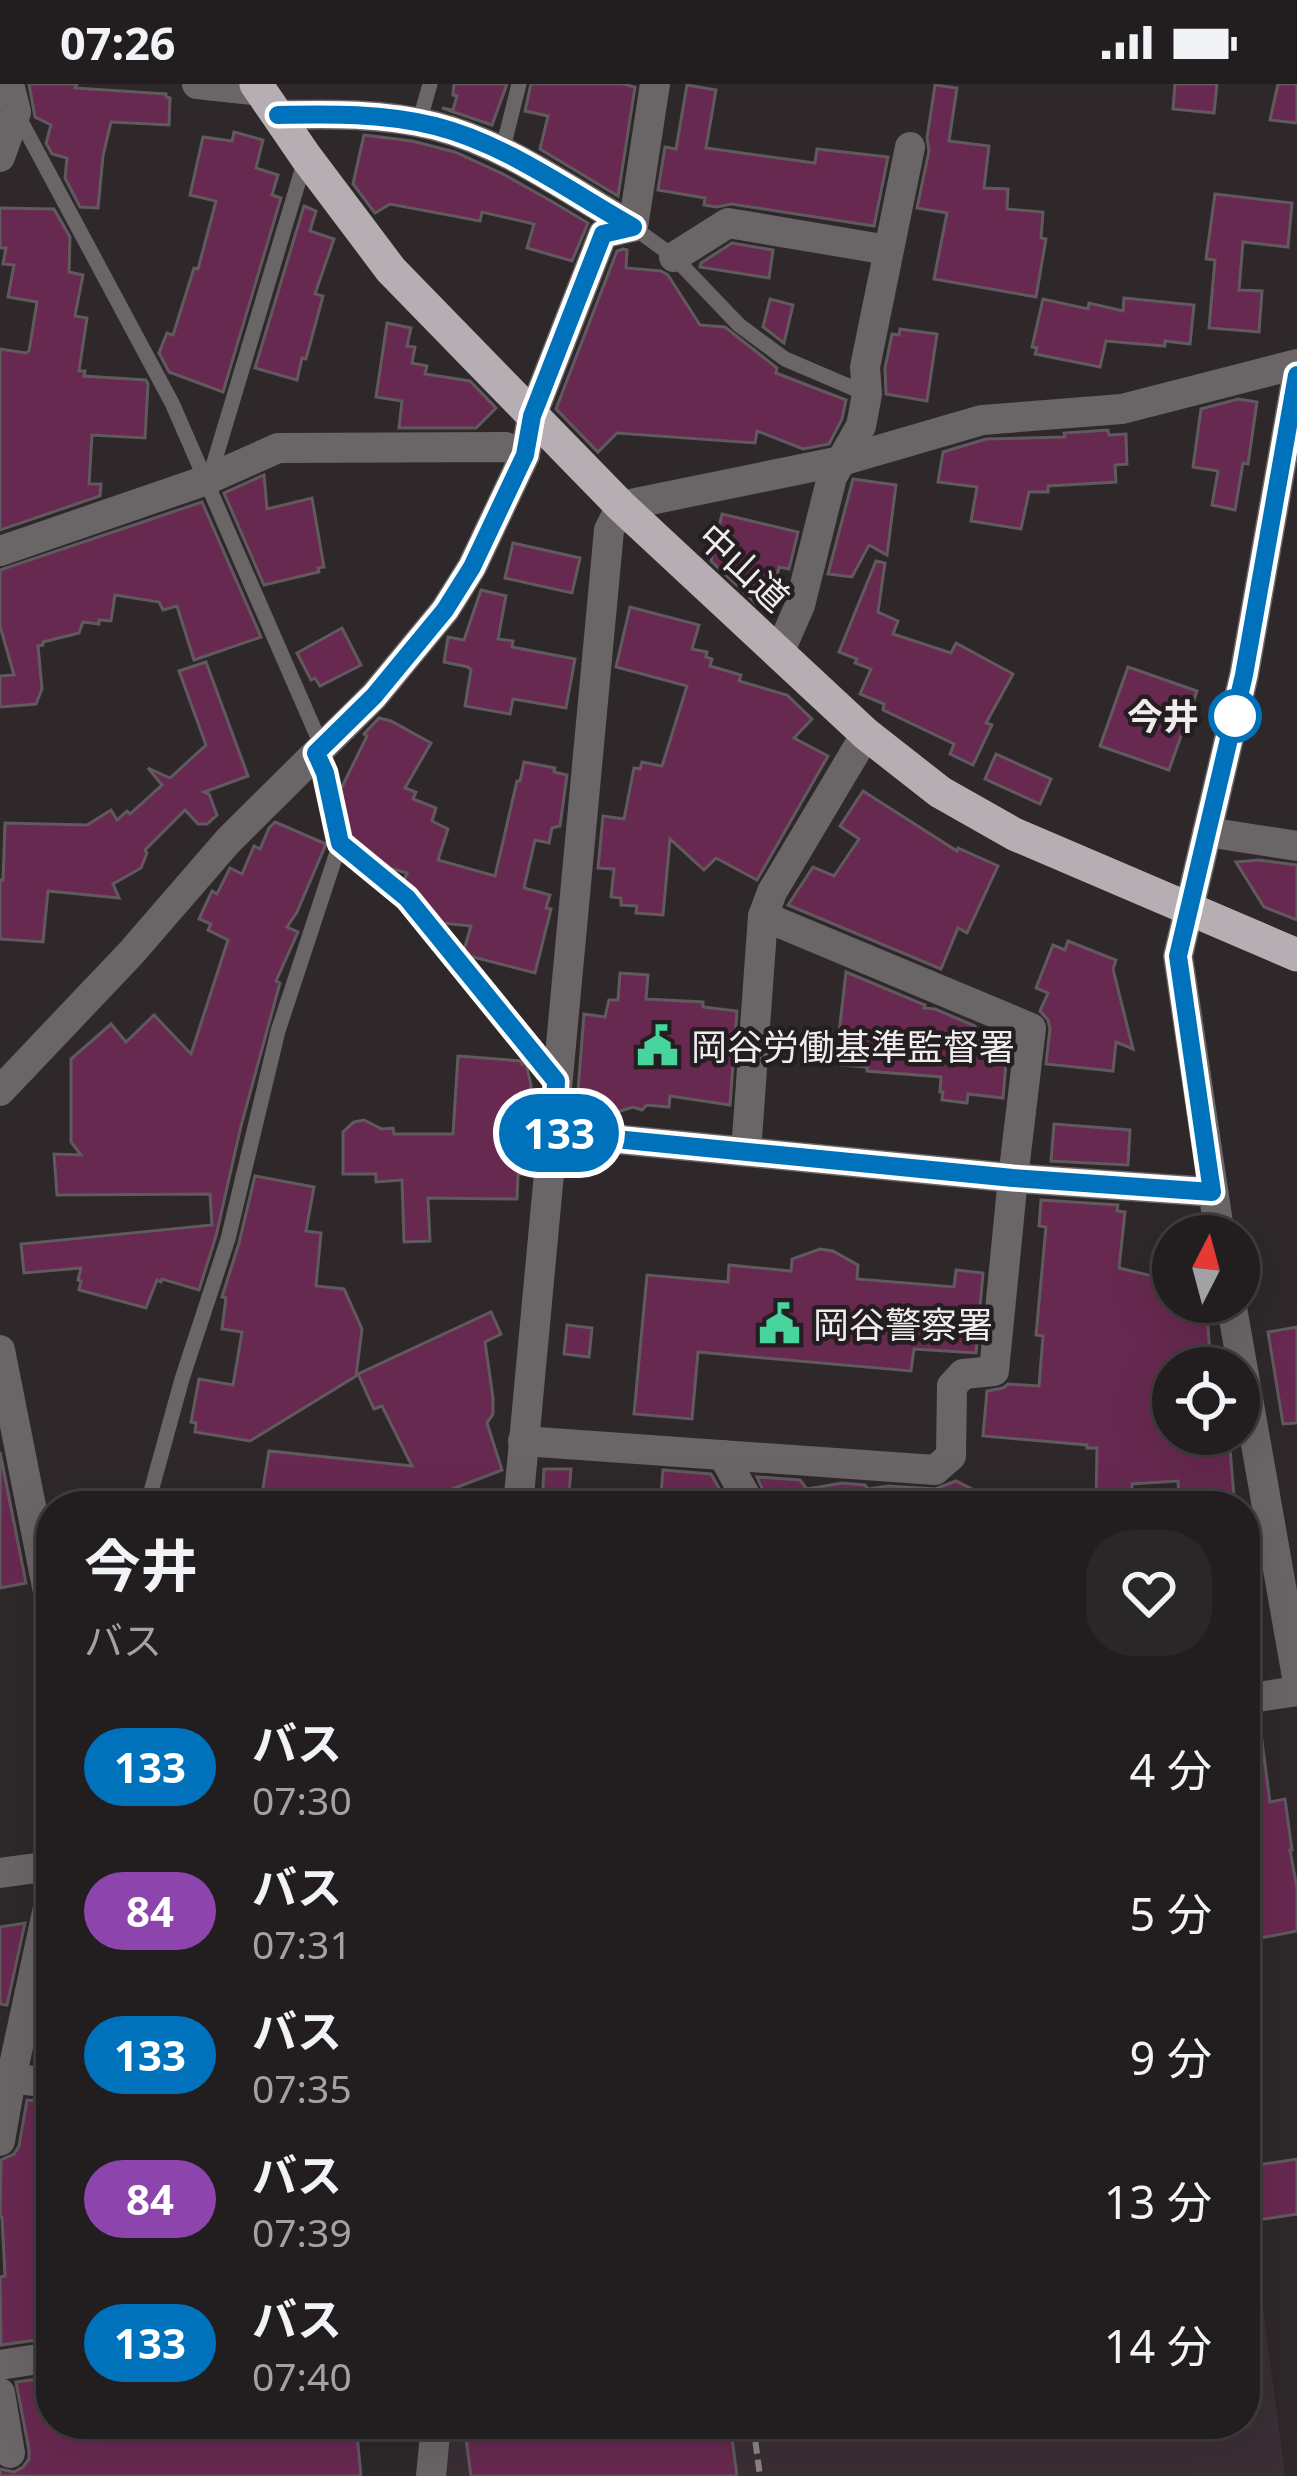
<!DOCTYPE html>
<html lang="ja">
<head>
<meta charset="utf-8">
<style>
	body { margin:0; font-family:"Noto Sans","Noto Sans JP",sans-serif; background:#2a2729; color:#f1f3f6; height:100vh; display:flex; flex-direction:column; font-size:45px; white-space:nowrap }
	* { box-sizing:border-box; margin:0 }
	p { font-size:39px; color:#a2a2a5 }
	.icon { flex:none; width:66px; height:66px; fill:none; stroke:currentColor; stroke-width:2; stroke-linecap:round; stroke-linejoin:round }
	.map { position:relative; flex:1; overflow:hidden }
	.panel { position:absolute; left:36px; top:1407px; width:1224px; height:948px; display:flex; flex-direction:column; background:#221e20; border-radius:48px; box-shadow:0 12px 48px #0002,0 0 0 3px #3f3c3e }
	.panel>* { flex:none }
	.badge { padding:0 24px; border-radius:39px; font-size:42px; line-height:78px }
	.needle { width:78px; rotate:6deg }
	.controls { position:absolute; left:1152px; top:1131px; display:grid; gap:24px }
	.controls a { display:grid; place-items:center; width:108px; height:108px; border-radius:50%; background:#221e20; box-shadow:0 12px 48px #0002,0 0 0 3px #3f3c3e; font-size:60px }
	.map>.badge { position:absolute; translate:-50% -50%; box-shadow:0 0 0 6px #fff }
	.round { display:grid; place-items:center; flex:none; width:126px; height:126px; border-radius:48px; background:#2a2729 }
	.headline { display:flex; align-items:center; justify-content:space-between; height:204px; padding:0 48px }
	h1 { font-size:57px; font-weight:700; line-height:90px }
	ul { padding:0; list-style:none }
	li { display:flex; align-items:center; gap:36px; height:144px; padding:0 48px }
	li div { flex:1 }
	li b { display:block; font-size:45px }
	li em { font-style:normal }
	li .badge { min-width:132px; font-weight:700; text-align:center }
	.status { display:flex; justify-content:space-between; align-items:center; height:84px; padding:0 60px; background:#221e20; direction:ltr }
	.status svg { height:33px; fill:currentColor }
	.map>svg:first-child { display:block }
	.built { fill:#3b2f36 }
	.building { fill:#682950; stroke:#60595d; stroke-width:3 }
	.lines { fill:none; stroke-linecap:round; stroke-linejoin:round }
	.path { stroke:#8b8688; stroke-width:6; stroke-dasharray:12 6; stroke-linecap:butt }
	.service { stroke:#6a6668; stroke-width:15 }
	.minor { stroke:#6a6668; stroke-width:30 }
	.tertiary { stroke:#6a6668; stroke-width:30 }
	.trunk { stroke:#b6aeb2; stroke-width:33 }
	.line-casing { stroke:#fff; stroke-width:27 }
	.line { stroke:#0072bc; stroke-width:18 }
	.stop-dot { fill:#fff; stroke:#0072bc; stroke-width:6 }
	.labels { text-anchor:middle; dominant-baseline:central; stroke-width:9; stroke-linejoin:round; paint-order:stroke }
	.street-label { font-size:36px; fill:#f0ecee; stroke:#241e21 }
	.stop-label { font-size:36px; font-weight:bold; fill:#f0ecee; stroke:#241e21; text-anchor:end }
	.poi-label { font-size:36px; fill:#f0ecee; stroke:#241e21; text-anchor:start }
</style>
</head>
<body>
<div class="status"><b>07:26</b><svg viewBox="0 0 49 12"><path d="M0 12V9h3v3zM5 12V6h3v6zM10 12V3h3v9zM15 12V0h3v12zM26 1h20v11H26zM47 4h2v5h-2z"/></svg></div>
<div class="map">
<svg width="1297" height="2392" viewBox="0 0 1297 2392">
	<rect width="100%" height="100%" fill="#2e282b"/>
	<polygon class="built" points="1245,2085 1285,2392 446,2392 451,2340 1245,2340"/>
	<g class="building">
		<polygon points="29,0 77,0 75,4 166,10 166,13 170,14 169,41 111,38 103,72 98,124 80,123 65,94 67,74 52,70 46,59 51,41 35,33"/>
		<polygon points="454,0 507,0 492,41 442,24 453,26 457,12 453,11"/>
		<polygon points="531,0 623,0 635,3 618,112 540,65 548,32 525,27"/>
		<polygon points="1175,0 1217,0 1214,29 1173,25"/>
		<polygon points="1278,0 1297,0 1297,39 1270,36"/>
		<polygon points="687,1 716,6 706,64 815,79 817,65 888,73 874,142 731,120 717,123 704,121 705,114 658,106 665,63 676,65"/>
		<polygon points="935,1 957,4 949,57 989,62 984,104 1008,105 1007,125 1043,128 1041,154 1046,155 1036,213 934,195 947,129 917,124 929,67 927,54"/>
		<polygon points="234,48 263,56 256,84 278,91 272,111 281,114 223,308 169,288 159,269 167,249 173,251 194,184 198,185 216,117 190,111 203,53 232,57"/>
		<polygon points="364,51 412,57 455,68 503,90 551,117 588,139 572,177 527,164 534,140 482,128 480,137 390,120 375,129 353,100"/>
		<polygon points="1215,110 1292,119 1288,163 1243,158 1239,206 1262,207 1259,248 1209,244 1215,176 1206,175"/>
		<polygon points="304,122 316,127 310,147 334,155 315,210 323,212 306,275 302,274 297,296 255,284"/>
		<polygon points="0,124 54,125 70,153 69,188 83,191 75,232 87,234 79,287 85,287 84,292 146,296 148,300 145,354 92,351 89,400 101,400 100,412 0,446 0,265 26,269 29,267 37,218 8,213 14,181 3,180 6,164 0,164"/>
		<polygon points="732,159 773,166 769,194 700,183 701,179"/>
		<polygon points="623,165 627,166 626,184 661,187 668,191 700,241 725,243 777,284 776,289 846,316 842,335 829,360 803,365 757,347 755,359 617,349 598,368 556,325 617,167"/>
		<polygon points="1124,214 1194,221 1190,260 1165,257 1165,262 1106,257 1100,283 1035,270 1037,264 1032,263 1043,215 1088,225 1089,219 1123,227"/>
		<polygon points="770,215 793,221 784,259 763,243"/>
		<polygon points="387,239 411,244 407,262 415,263 412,279 427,282 425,290 470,297 496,324 476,344 399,344 402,317 376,313"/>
		<polygon points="900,245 937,250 927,317 886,310 885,284 892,250 899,251"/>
		<polygon points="1238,315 1257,318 1248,380 1243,379 1235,426 1212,421 1218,387 1193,383 1201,325"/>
		<polygon points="1108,346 1109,351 1126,350 1126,353 1127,380 1115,381 1116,398 1048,402 1048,408 1029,408 1021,445 971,437 977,403 938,398 943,368 986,355 1065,353 1064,349"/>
		<polygon points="264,391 267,425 312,414 324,483 318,484 319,488 264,501 224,409"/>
		<polygon points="853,395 896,401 887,471 869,461 852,493 828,490"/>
		<polygon points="202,418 261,553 194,576 177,522 163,526 159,518 115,511 111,537 99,536 99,540 83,538 79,549 43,558 43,561 38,562 42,605 36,620 0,623 0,592 14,591 0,542 0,486"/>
		<polygon points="722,430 798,448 789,485 779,483 773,513 769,512 765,528 711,477"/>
		<polygon points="513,459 580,474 572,509 505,494"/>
		<polygon points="876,477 885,479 878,528 898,537 893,550 951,569 956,559 1013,590 986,639 992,641 973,681 950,670 954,660 883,626 884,620 860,610 871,585 855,579 857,575 839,568"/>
		<polygon points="481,506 506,512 498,555 513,557 512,563 575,575 566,624 513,615 510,630 465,622 471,586 468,583 444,578 448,553 464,556"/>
		<polygon points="630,523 699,541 692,565 707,568 706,573 712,575 710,582 741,591 739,597 787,611 812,635 794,654 828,672 757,796 716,774 704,786 670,755 663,831 636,829 637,822 621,821 621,814 611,813 614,785 598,784 603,732 624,735 634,684 640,685 642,678 662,682 687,602 616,583"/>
		<polygon points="342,544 361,581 320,602 315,594 311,596 297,569"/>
		<polygon points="206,578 248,692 204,708 209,710 217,731 207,740 198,740 185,726 145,766 147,769 141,784 113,800 119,814 48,807 43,858 0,855 0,796 3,796 5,739 87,741 111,726 117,736 127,727 130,730 162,701 148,684 170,694 206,661 179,587"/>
		<polygon points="1128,583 1197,607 1169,686 1100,662"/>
		<polygon points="379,634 391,637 431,659 405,704 416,708 413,715 436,724 432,737 448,745 438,776 495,792 517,697 520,697 524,678 555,684 554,688 567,691 560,742 552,744 549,759 535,756 524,804 550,811 546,824 551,825 535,889 469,872 464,866 471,842 442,839 404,797 407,789 389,784 351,752 341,705 367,652 364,650"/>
		<polygon points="996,670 1051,695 1040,720 985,695"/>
		<polygon points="863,707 957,767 958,764 998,782 967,849 958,844 941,885 788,821 813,783 834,792 859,755 840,742"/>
		<polygon points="275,738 326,760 297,828 287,843 298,848 276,897 280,899 241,1042 216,1152 199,1206 162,1195 161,1198 157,1196 146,1224 79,1206 81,1197 78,1196 81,1184 24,1189 21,1160 212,1141 210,1110 57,1111 54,1070 81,1071 71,1058 71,975 111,940 126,958 154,931 191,970 228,856 208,846 211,840 199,835 212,807 217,810 230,784 242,790 254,762 260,765 269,744"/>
		<polygon points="1259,776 1297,781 1297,836 1264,823 1236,778"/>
		<polygon points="1068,857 1116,876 1113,885 1133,965 1116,958 1113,987 1046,980 1050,945 1048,936 1040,927 1048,909 1036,904 1053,861 1065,866"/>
		<polygon points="846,888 925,921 924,924 935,925 975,942 974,950 1008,956 1003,1014 968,1010 967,1019 942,1016 943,1008 940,1008 941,993 867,987 867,983 841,981 844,949 839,949"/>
		<polygon points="620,889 648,891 646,915 703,918 703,923 737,927 730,1021 670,1012 669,1023 647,1021 642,1026 633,1023 608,1031 597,1029 586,1022 578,1007 584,930 605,933 609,916 618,916"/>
		<polygon points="458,972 522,977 522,980 526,980 531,1001 526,1067 530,1069 529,1090 518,1090 517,1115 428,1114 430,1157 404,1158 402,1096 376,1098 376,1090 343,1090 343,1048 354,1038 364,1036 382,1045 393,1044 394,1050 453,1050"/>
		<polygon points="1054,1040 1130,1046 1128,1081 1051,1077"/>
		<polygon points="255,1092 314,1103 306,1147 321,1149 316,1202 344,1205 362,1245 356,1292 250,1357 195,1348 196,1339 191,1338 199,1295 233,1301 242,1248 222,1245 226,1214 222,1213 239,1159"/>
		<polygon points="1041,1116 1118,1121 1117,1127 1125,1128 1119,1184 1173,1197 1173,1222 1207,1229 1211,1284 1173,1284 1173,1350 1197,1350 1197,1365 1230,1365 1234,1413 1179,1413 1178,1397 1132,1400 1131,1422 1096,1422 1097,1364 1087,1364 1087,1361 983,1352 987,1307 1003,1304 1008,1300 1039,1302 1043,1252 1036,1251 1046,1143 1039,1142"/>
		<polygon points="820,1165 833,1167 858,1181 857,1195 954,1203 956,1186 983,1189 976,1269 914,1265 911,1287 698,1268 692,1335 634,1330 647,1191 728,1198 729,1181 791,1187 792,1175"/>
		<polygon points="491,1228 501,1250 485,1258 493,1314 493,1330 487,1339 502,1386 408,1422 260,1422 269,1367 412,1382 382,1322 374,1325 358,1290"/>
		<polygon points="567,1241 592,1244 589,1273 564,1270"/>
		<polygon points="1297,1243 1297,1339 1283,1340 1268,1248"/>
		<polygon points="0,1368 26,1499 0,1504"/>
		<polygon points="544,1385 571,1385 568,1422 542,1422"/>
		<polygon points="663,1386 711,1390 729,1422 660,1422"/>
		<polygon points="757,1393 800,1396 807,1405 842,1399 865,1401 868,1405 888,1402 935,1405 956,1397 1006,1422 770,1422"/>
		<polygon points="1261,1650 1270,1718 1285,1715 1292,1766 1290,1766 1297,1804 1297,1847 1245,1857 1245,1651"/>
		<polygon points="25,1839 7,1921 0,1920 0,1843"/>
		<polygon points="27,2016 51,2018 51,2254 1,2261 0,2193 5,2192 2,2133 0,2133 1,2076 14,2070 19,2062"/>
		<polygon points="1297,2075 1297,2130 1245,2138 1245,2083"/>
		<polygon points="51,2293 51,2344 63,2342 65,2352 162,2340 356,2340 361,2392 0,2392 0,2385 14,2388 23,2383 29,2375 29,2366 16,2298"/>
		<polygon points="464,2340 724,2340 726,2355 732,2354 737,2392 471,2392"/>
	</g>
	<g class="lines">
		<g class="path">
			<polyline points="1245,2170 1258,2168"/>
			<polyline points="753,2340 760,2392"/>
		</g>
		<g class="service">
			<polyline points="16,28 172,319 322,663"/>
			<polyline points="419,39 430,0"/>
			<polyline points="502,68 519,0"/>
			<polyline points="633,143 674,173 739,241 785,275 867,310"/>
			<polyline points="210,392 305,76"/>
			<polyline points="316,669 325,689 340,759"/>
			<polyline points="147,1422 182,1295 228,1155 278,947 340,759 407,815 554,995"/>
			<polyline points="1245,1953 1247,1952"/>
		</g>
		<g class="minor">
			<polyline points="197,0 261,7"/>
			<path d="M278,31c53,-1 105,-2 157,11 71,18 135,65 198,101"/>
			<polyline points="0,73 16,28 9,0"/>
			<polyline points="674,173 728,139 888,166"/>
			<polyline points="0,467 204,397 278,364 506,363 525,371"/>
			<polyline points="779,569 800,521 832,393 861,342 867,310 865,283 910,63"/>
			<polyline points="1207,748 1297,762"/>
			<polyline points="0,1007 131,869 228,757 374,612 445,526 472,483 525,371 532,332 603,150 633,143 655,0"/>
			<polyline points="553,1049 1013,1094 1212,1108"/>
			<polyline points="746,1068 763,832 772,808 866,650"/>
			<polyline points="0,1266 51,1523"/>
			<polyline points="523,1357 935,1386 951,1372 952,1302 963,1290 994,1287 1013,1094 1031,944 763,832"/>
			<polyline points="723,1371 751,1422"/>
			<polyline points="518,1422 609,446 621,422 841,377 982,336 1122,325 1297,280"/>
			<polyline points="0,1993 51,1999"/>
			<polyline points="0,2057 11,1995 51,1810"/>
			<polyline points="0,2281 51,2273"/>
			<polyline points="0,2309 10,2369"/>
			<polyline points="431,2392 436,2340"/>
		</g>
		<g class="tertiary">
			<polyline points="1220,1152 1178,872 1244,591 1297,291"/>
			<polyline points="1231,1218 1297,1593"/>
			<polyline points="1245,1615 1297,1607"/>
			<polyline points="0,1789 51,1782"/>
		</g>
		<polyline class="trunk" points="256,0 306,73 391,186 621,422 866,650 940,708 1014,750 1297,871"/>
	</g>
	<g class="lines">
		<defs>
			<path id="line" d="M278,31c53,-1 105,-2 157,11 71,18 134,65 198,101l-30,7 -71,182 -7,39 -53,112 -27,43 -71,86 -58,57 9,20 15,70 67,55 149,183 -2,52 459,45 199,14 -34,-236 66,-281 53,-300"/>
		</defs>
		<use href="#line" class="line-casing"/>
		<use href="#line" class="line"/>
	</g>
	<defs>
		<symbol id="civic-bare" viewBox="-9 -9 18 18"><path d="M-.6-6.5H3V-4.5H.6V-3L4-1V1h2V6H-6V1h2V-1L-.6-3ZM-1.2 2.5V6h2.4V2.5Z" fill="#48d49d" stroke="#241e21" stroke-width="2.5" paint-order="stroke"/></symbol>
	</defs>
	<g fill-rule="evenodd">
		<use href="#civic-bare" x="628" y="932" width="59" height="59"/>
		<use href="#civic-bare" x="750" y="1210" width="59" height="59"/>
	</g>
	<circle class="stop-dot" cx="1235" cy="632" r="24"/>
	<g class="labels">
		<g class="street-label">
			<text transform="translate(744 483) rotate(43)">中山道</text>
		</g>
		<g class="stop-label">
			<text x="1199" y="632">今井</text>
		</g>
		<g class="poi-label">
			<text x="691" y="962">岡谷労働基準監督署</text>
			<text x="813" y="1240">岡谷警察署</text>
		</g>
	</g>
</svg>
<div class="controls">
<a><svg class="needle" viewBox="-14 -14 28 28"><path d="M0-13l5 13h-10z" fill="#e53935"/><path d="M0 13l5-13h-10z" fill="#a2a2a5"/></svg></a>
<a><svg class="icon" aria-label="locate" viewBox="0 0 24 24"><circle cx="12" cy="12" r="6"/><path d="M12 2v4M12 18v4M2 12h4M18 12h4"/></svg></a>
</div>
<b class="badge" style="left:559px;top:1049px;background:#0072bc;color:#fff">133</b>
<section class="panel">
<div class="headline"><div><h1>今井</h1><p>バス</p></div><a class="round"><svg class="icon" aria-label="heart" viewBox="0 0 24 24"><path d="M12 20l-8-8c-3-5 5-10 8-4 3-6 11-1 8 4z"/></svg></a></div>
<ul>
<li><span class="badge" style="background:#0072bc;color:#fff">133</span><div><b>バス</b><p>07:30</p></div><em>4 分</em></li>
<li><span class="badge" style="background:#8e44ad;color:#fff">84</span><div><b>バス</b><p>07:31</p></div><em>5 分</em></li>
<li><span class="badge" style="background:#0072bc;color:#fff">133</span><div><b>バス</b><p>07:35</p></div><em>9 分</em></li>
<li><span class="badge" style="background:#8e44ad;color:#fff">84</span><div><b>バス</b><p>07:39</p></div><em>13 分</em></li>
<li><span class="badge" style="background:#0072bc;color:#fff">133</span><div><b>バス</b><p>07:40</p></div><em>14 分</em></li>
</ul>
</section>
</div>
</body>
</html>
